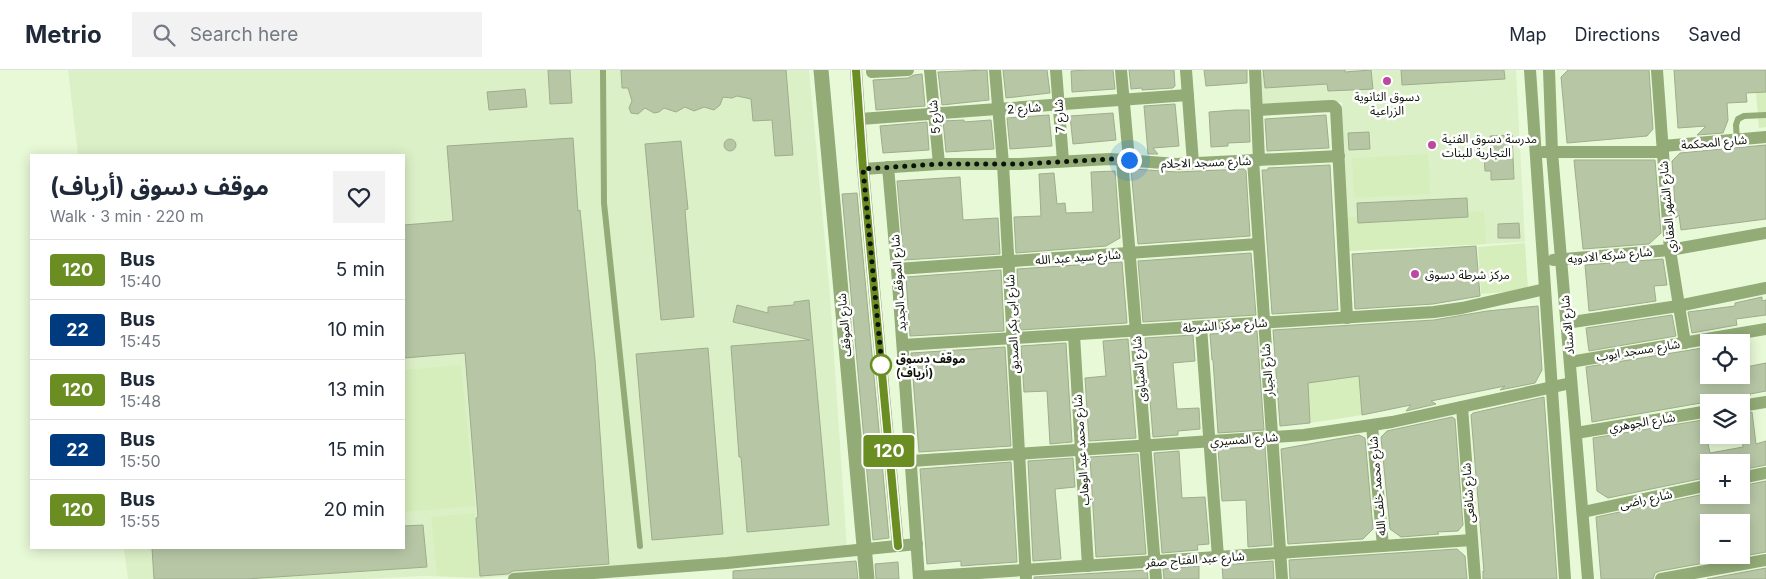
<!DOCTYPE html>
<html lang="en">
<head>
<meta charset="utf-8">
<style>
	body { margin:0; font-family:Inter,"Noto Sans Arabic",sans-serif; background:#f2f2f3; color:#1f2937; height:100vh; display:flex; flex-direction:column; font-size:19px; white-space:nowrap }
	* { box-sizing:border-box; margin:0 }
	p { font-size:16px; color:#747a83 }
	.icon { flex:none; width:28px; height:28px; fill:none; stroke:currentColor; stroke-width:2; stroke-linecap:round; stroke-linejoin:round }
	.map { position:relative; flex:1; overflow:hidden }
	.details { position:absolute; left:30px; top:84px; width:375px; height:395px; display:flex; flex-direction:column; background:#fff; border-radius:0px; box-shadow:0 2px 12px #0003 }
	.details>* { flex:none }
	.badge { padding:0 10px; border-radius:4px; font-size:18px; line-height:32px }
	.buttons { position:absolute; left:1700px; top:264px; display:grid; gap:10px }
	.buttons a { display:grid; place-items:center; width:50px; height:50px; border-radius:0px; background:#fff; box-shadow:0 2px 12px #0003; font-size:25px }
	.you { position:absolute; width:25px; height:25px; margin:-12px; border:4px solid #fff; border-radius:50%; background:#1a73e8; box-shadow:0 0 0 8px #1a73e833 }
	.map>.badge { position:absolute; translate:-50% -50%; box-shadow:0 0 0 2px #fff }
	.round { display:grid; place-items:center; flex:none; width:52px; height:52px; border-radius:0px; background:#f2f2f3 }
	.overview { display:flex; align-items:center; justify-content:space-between; height:85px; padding:0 20px }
	h1 { font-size:24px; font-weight:700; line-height:38px }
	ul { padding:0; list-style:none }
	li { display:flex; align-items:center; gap:15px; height:60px; padding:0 20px; border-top:1px solid #e0e1e3 }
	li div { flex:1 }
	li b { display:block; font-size:19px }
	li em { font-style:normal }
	li .badge { min-width:55px; font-weight:700; text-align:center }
	header { display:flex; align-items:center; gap:30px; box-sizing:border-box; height:70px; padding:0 25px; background:#fff; border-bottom:1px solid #e0e1e3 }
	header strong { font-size:24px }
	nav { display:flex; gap:28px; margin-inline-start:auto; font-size:18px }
	.search { width:350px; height:45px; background:#f2f2f3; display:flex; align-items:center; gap:12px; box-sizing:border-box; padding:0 18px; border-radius:0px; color:#747a83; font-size:19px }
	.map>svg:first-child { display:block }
	.built { fill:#dcf0c7 }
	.green { fill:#d5eebb }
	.building { fill:#b7c7a6; stroke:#9dad8d; fill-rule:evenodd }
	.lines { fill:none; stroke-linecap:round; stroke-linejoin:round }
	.service { stroke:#92ab77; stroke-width:6 }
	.minor { stroke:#92ab77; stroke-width:12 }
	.tertiary { stroke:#92ab77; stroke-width:15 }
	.line-casing { stroke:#fff; stroke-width:11 }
	.line { stroke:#6b8e23; stroke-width:8 }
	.walk { stroke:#0c1207; stroke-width:5; stroke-dasharray:0 9 }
	.poi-dot { fill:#bd489f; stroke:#fff; stroke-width:2 }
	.stop-dot { fill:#fff; stroke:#6b8e23; stroke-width:2.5 }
	.labels { text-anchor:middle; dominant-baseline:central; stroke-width:5; stroke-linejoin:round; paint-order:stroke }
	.poi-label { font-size:12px; fill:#0c1207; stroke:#fff; text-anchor:start }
	.street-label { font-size:12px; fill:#0c1207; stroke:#fff }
	.stop-label { font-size:12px; font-weight:bold; fill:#0c1207; stroke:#fff; text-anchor:start }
</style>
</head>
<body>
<header>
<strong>Metrio</strong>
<div class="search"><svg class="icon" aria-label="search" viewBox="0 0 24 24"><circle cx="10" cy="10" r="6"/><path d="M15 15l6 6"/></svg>Search here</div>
<nav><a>Map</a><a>Directions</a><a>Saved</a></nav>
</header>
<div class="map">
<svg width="1766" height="509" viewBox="0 0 1766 509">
	<rect width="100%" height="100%" fill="#e8f9d7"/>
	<g class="built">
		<polygon points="68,0 809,0 830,225 847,479 484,508 423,506 365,509 128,509 124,478 404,478 404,85 78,85"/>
		<polygon points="1256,0 1516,0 1525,172 1348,181 1342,32 1258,36"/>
	</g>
	<g class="green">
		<polygon points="1756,22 1766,22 1766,57 1759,58"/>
		<polygon points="1428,84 1430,124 1354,128 1352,88"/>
		<polygon points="1484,141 1486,174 1348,181 1346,147"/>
		<polygon points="1525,173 1528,220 1481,224 1478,177"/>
		<polygon points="461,295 475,436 404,442 404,300"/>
		<polygon points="1359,306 1362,345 1310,353 1308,313"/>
		<polygon points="475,443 484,508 437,506 431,447"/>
	</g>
	<g class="building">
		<polygon points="548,0 570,0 572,33 550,34"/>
		<polygon points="621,0 786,0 793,85 775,86 772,50 753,51 751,29 737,26 732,28 723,27 720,35 714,40 704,37 694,41 685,37 676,42 664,38 659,42 654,43 645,38 638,44 631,43 629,38 632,31 628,18 622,18"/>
		<polygon points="987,0 989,30 942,35 938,2"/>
		<polygon points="1003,0 1047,0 1050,23 1006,28"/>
		<polygon points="1086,0 1113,0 1115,19 1072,22 1071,1"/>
		<polygon points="1129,0 1174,0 1175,16 1173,18 1142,20 1142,18 1131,19"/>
		<polygon points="1204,0 1247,0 1247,13 1206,16"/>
		<polygon points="1263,0 1345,0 1345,2 1371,0 1373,19 1328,21 1327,14 1265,18"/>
		<polygon points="1401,0 1504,0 1505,9 1402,15"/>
		<polygon points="1568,0 1649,0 1653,59 1647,66 1567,73 1561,7"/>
		<polygon points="1674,0 1766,0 1766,22 1746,23 1747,32 1727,33 1728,50 1723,63 1697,65 1706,56 1678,58"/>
		<polygon points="922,4 925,36 876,40 873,10 908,8 914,5"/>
		<polygon points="525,19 527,37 489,40 487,22"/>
		<polygon points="1175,34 1179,76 1153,78 1158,84 1148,84 1144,36"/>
		<polygon points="1235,40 1249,40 1250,72 1228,73 1228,76 1211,77 1209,42"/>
		<polygon points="1113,43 1116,70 1073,74 1070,46"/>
		<polygon points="1049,45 1052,76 1010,79 1007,48"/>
		<polygon points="1326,45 1329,78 1267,81 1265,49"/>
		<polygon points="964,50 964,52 991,50 994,79 946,82 943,51"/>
		<polygon points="927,52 929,80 883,83 880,56"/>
		<polygon points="1369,62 1370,79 1349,80 1348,63"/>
		<polygon points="1512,65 1514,109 1491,110 1491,101 1485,101 1484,83 1491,83 1490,66"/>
		<polygon points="573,68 578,141 580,140 595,290 609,494 513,501 508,504 480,506 476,448 478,447 465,283 404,288 404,155 453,151 447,76"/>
		<circle cx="730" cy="75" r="6"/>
		<polygon points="681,71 688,139 685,140 694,247 661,250 645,74"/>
		<polygon points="1766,75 1766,149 1681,160 1679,145 1676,148 1672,91 1680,83"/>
		<polygon points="1574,90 1655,90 1661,163 1649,174 1583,179"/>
		<polygon points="1330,95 1338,240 1272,244 1262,100 1268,100 1268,98"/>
		<polygon points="1133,99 1177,102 1244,99 1246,101 1250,166 1138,174 1131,100"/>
		<polygon points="1115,101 1120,168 1106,176 1016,183 1014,147 1041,146 1039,104 1054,103 1057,134 1065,133 1066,143 1093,142 1091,102"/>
		<polygon points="960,107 963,150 998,148 1000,184 904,190 897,111"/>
		<polygon points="857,123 889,468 873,470 842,124"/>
		<polygon points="1467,128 1468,147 1358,153 1357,133"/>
		<polygon points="1519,153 1520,168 1498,168 1498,154"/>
		<polygon points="1476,176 1480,226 1433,234 1355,239 1352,184"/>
		<polygon points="1251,183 1256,245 1143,252 1138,191"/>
		<polygon points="1663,189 1667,215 1654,216 1656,231 1589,241 1585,195"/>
		<polygon points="1122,192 1127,253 1020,260 1017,199"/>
		<polygon points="1001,200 1004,261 910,266 906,207"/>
		<polygon points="1762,227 1762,231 1766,230 1766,245 1736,249 1737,255 1692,263 1688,242 1735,236 1735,233"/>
		<polygon points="809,230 829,455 747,462 741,387 739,387 731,276 810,270 733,252 737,235 768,243 768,237 794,235 794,232"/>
		<polygon points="1538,236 1542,300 1535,313 1500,320 1505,316 1431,331 1436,334 1406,341 1411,335 1362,345 1359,306 1308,313 1310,353 1280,356 1273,260 1434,250 1487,241"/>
		<polygon points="1672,245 1676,266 1589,281 1586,258"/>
		<polygon points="1257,261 1264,360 1218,363 1213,290 1212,290 1210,264"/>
		<polygon points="1193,265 1195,291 1173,293 1177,339 1199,338 1200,359 1178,361 1178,365 1153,367 1145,268"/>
		<polygon points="1128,269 1136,368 1089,371 1085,308 1106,306 1103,271"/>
		<polygon points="1066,273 1072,372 1050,374 1047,321 1024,322 1021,276"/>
		<polygon points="1005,277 1011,376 919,382 911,283"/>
		<polygon points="1709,277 1709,305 1741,305 1741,298 1766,293 1766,321 1750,324 1750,326 1741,328 1741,326 1592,352 1586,297"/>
		<polygon points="708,278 723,464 652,470 636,284"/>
		<polygon points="1544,327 1557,509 1483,509 1483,501 1484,502 1471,345 1473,343"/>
		<polygon points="1752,342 1756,374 1766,371 1766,395 1741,400 1741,392 1709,392 1709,407 1608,428 1597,421 1593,368 1703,350 1710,383 1743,377 1741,344"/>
		<polygon points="1452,347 1455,349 1463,455 1458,461 1437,462 1439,464 1401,467 1390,459 1381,367 1387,361"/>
		<polygon points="1359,365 1365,368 1373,459 1363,469 1288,474 1281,379"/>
		<polygon points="1265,376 1272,475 1248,477 1246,430 1222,431 1218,379"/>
		<polygon points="1179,381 1182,428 1205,427 1209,474 1197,475 1198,480 1162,483 1154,383"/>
		<polygon points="1138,384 1146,484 1096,487 1090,387"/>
		<polygon points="1073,388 1075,417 1055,419 1061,489 1033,491 1028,391"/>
		<polygon points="1011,392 1017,492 961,496 961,491 927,494 920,399"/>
		<path d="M1766,411v71l-106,19 -5,2 -2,6h-52l-5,-62 113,-24v2h32v-9zM1709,452h32v33h-32z"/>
		<polygon points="423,455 427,497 246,509 154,509 152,478 404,478 404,456"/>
		<polygon points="1457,479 1465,486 1467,509 1290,509 1289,490"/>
		<polygon points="856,491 858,509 733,509 733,501"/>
		<polygon points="1273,491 1274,509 1223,509 1222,495"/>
		<polygon points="898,492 899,509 876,509 875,494"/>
		<polygon points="1199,496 1199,509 1164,509 1163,499"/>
		<polygon points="1766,498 1766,509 1707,509"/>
		<polygon points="1147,500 1148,509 1034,509 1034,507"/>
	</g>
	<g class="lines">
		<g class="service">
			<polyline points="603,0 604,133 640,476"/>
			<polyline points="1737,70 1736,55 1738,49 1744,46 1766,45"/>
		</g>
		<g class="minor">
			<polyline points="856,0 863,99 898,476"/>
			<polyline points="930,0 939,94"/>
			<polyline points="995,0 1003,94 1026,509"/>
			<polyline points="1056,0 1063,91"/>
			<polyline points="1121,0 1129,90"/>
			<polyline points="1186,0 1193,93"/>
			<polyline points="1255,0 1259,90"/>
			<polyline points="1530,0 1565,509"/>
			<polyline points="1549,0 1552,82 1588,509"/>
			<polyline points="1657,0 1670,180 1685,273"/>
			<polyline points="872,2 908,0"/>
			<polyline points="1257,40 1330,36 1333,36 1336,39 1347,248"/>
			<polyline points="860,49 1188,25"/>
			<polyline points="1663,76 1766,67"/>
			<polyline points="1543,82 1663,82"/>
			<polyline points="1122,89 1156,509"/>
			<polyline points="1253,90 1282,509"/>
			<polyline points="888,97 897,199 919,509"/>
			<polyline points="863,99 939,94 1020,94 1110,89 1177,94 1339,86"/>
			<polyline points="1553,190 1670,180 1766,163"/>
			<polyline points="897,199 1258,174"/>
			<polyline points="1566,253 1678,236 1766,218"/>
			<polyline points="1201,257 1218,487"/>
			<polyline points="1074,265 1088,496"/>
			<polyline points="903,275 1434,242 1462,238 1545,219"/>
			<polyline points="1570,292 1766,259"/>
			<polyline points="1741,336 1766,332"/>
			<polyline points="1462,337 1475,509"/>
			<polyline points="1372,356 1383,476"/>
			<polyline points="1576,363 1709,341"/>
			<polyline points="911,391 1304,365 1392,352 1571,313"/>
			<polyline points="1741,408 1766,403"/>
			<polyline points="1583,442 1709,415"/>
			<polyline points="919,507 1472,470"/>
			<polyline points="514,509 727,493 917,474"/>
			<polyline points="1661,509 1766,490"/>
		</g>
		<polyline class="tertiary" points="821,0 867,509"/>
	</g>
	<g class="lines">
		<defs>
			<polyline id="line" points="856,0 863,99 898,476"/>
		</defs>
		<use href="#line" class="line-casing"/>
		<use href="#line" class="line"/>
		<polyline class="walk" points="881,295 882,297 863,99 939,94 1020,94 1110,89 1129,90"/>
	</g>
	<g class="poi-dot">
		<circle cx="1387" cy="11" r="5"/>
		<circle cx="1432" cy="75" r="5"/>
		<circle cx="1415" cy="204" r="5"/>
	</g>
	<circle class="stop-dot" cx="881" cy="295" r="10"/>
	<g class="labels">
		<g class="poi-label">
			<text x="1387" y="26" text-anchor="middle">دسوق الثانوية<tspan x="1387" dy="14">الزراعية</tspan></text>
			<text x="1442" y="68">مدرسة دسوق الفنية<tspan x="1442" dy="14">التجارية للبنات</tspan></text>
			<text x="1425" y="204">مركز شرطة دسوق</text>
		</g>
		<g class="street-label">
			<text transform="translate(1024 38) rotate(-4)">شارع 2</text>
			<text transform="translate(1059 46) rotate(-94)">شارع 7</text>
			<text transform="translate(934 47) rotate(-96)">شارع 5</text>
			<text transform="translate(1714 72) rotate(-5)">شارع المحكمة</text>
			<text transform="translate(1206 92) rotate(-2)">شارع مسجد الاحلام</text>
			<text transform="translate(1667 137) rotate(-95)">شارع الشهر العقاري</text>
			<text transform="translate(1610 185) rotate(-5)">شارع شركه الادويه</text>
			<text transform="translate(1078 187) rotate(-4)">شارع سيد عبد الله</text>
			<text transform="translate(898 213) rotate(-94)">شارع الموقف الجديد</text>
			<text transform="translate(1012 254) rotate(-93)">شارع ابى بكر الصديق</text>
			<text transform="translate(844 255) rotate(-95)">شارع الموقف</text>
			<text transform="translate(1225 255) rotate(-4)">شارع مركز الشرطة</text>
			<text transform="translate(1567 255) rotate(-95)">شارع الاستاد</text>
			<text transform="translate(1638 280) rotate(-9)">شارع مسجد ايوب</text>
			<text transform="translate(1139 299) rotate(-95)">شارع المنياوى</text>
			<text transform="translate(1267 300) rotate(-94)">شارع الجيار</text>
			<text transform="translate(1642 352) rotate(-9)">شارع الجوهري</text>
			<text transform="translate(1244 369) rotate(-4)">شارع المسيري</text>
			<text transform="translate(1081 380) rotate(-94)">شارع محمد عبد الوهاب</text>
			<text transform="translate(1377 416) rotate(-95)">شارع محمد خلف الله</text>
			<text transform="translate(1468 423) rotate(-94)">شارع شافعى</text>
			<text transform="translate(1646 429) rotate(-12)">شارع راضى</text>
			<text transform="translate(1195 489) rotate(-4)">شارع عبد الفتاح صقر</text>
		</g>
		<g class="stop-label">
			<text x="896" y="288">موقف دسوق<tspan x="896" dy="14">(أرياف)</tspan></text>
		</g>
	</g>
</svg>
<div class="buttons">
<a><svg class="icon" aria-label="locate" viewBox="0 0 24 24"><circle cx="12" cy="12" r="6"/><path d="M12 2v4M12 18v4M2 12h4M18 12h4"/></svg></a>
<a><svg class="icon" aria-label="layers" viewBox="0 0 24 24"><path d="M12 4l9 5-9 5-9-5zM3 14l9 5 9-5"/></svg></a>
<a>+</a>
<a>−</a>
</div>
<div class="you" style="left:1129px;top:90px"></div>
<b class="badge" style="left:889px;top:381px;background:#6b8e23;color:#fff">120</b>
<section class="details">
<div class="overview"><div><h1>موقف دسوق (أرياف)</h1><p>Walk · 3 min · 220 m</p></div><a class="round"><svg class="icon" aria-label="heart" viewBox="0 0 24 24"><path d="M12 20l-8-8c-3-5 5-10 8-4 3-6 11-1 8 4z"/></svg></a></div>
<ul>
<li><span class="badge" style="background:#6b8e23;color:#fff">120</span><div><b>Bus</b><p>15:40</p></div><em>5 min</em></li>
<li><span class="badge" style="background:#003b80;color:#fff">22</span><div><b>Bus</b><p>15:45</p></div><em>10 min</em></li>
<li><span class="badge" style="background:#6b8e23;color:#fff">120</span><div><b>Bus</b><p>15:48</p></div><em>13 min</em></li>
<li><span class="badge" style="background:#003b80;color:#fff">22</span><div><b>Bus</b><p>15:50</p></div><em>15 min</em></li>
<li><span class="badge" style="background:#6b8e23;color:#fff">120</span><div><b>Bus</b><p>15:55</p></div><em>20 min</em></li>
</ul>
</section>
</div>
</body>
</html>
